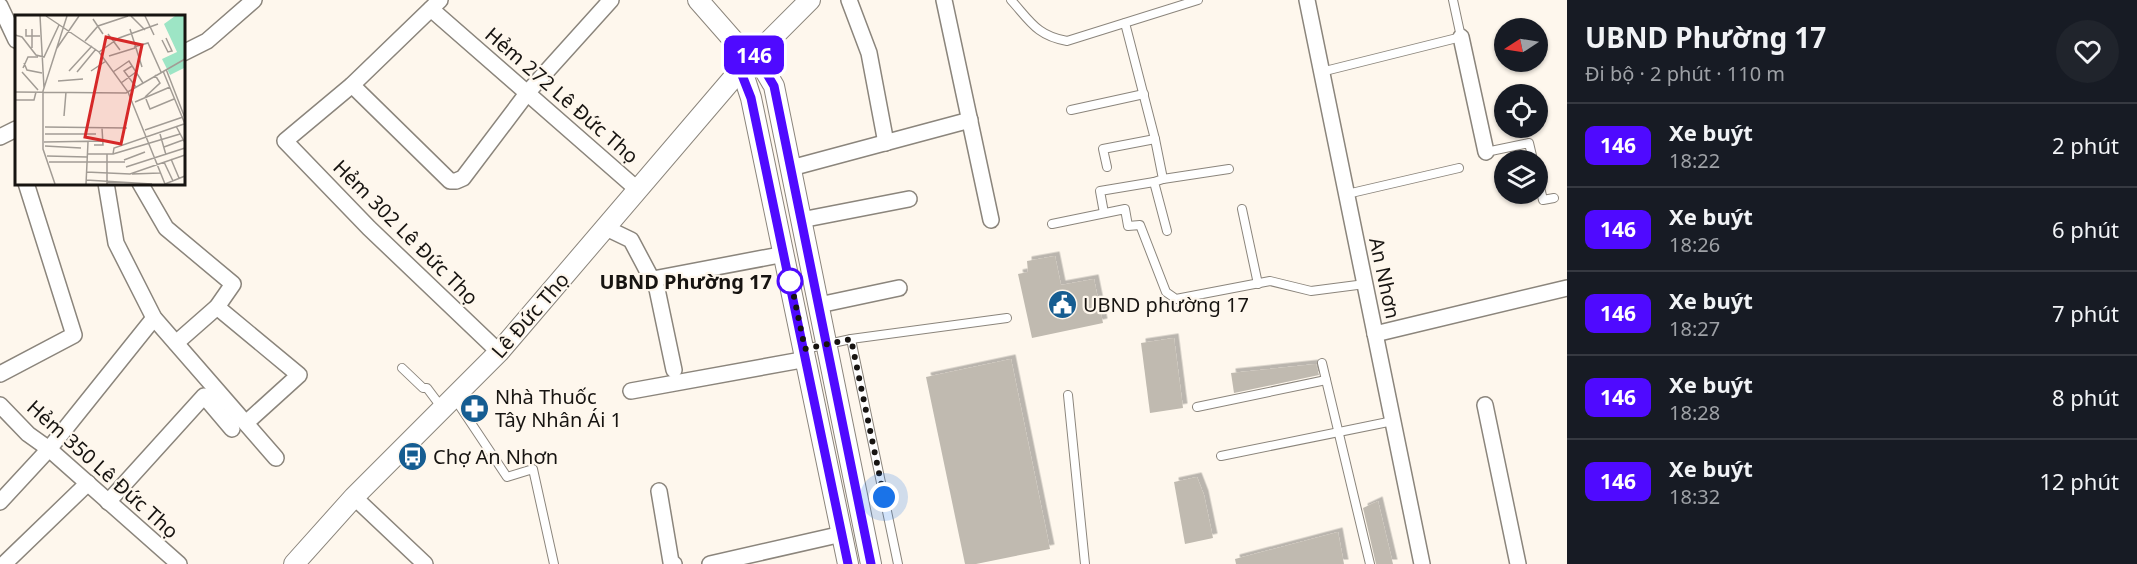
<!DOCTYPE html>
<html lang="vi">
<head>
<meta charset="utf-8">
<style>
	body { margin:0; font-family:"Noto Sans",sans-serif; background:#20242c; color:#f1f3f6; height:100vh; display:flex; flex-direction:column; font-size:22px; white-space:nowrap }
	* { box-sizing:border-box; margin:0 }
	p { font-size:20px; color:#9ea1a6 }
	.icon { flex:none; width:33px; height:33px; fill:none; stroke:currentColor; stroke-width:2; stroke-linecap:round; stroke-linejoin:round }
	.map { position:relative; flex:1; overflow:hidden }
	.sheet { display:flex; flex-direction:column; background:#171b24; width:570px }
	.sheet>* { flex:none }
	.badge { padding:0 12px; border-radius:9px; font-size:21px; line-height:39px }
	.needle { width:39px; rotate:258deg }
	.controls { position:absolute; left:1494px; top:18px; display:grid; gap:12px }
	.controls a { display:grid; place-items:center; width:54px; height:54px; border-radius:50%; background:#171b24; box-shadow:0 2px 4px #0004; font-size:30px }
	.you { position:absolute; width:30px; height:30px; margin:-15px; border:4px solid #fff; border-radius:50%; background:#1a73e8; box-shadow:0 0 0 9px #1a73e833 }
	.map>.badge { position:absolute; translate:-50% -50%; box-shadow:0 0 0 3px #fff }
	.round { display:grid; place-items:center; flex:none; width:63px; height:63px; border-radius:32px; background:#20242c }
	.summary { display:flex; align-items:center; justify-content:space-between; height:102px; padding:0 18px }
	h1 { font-size:28px; font-weight:700; line-height:45px }
	ul { padding:0; list-style:none }
	li { display:flex; align-items:center; gap:18px; height:84px; padding:0 18px; border-top:2px solid #363941 }
	li div { flex:1 }
	li b { display:block; font-size:22px }
	li em { font-style:normal }
	li .badge { min-width:66px; font-weight:700; text-align:center }
	main { display:flex; flex:1; min-height:0 }
	.map>svg:first-child { display:block }
	.building { fill:#c0bab0; filter:url(#shadow) }
	.lines { fill:none; stroke-linecap:round; stroke-linejoin:round }
	.service-casing { stroke:#8b857c; stroke-width:10 }
	.minor-casing { stroke:#8b857c; stroke-width:18 }
	.tertiary-casing { stroke:#8b857c; stroke-width:22 }
	.service { stroke:#fff; stroke-width:8 }
	.minor { stroke:#fff; stroke-width:15 }
	.tertiary { stroke:#fff; stroke-width:20 }
	.line-casing { stroke:#fff; stroke-width:14 }
	.line { stroke:#4f0aff; stroke-width:9 }
	.walk { stroke:#171411; stroke-width:6; stroke-dasharray:0 10.8 }
	.stop-dot { fill:#fff; stroke:#4f0aff; stroke-width:3 }
	.labels { text-anchor:middle; dominant-baseline:central; stroke-width:4.5; stroke-linejoin:round; paint-order:stroke }
	.street-label { font-size:20px; fill:#171411; stroke:#fef7ed }
	.stop-label { font-size:20px; font-weight:bold; fill:#171411; stroke:#fef7ed; text-anchor:end }
	.poi-label { font-size:20px; fill:#171411; stroke:#fef7ed; text-anchor:start }
	.inset-road { fill:none; stroke:#a29c95; stroke-width:1.5 }
	.view { fill:#d62828; fill-opacity:0.15; stroke:#d62828; stroke-width:3 }
	.inset-edge { fill:none; stroke:#171411; stroke-width:3 }
</style>
</head>
<body>
<main>
<div class="map">
<svg width="1567" height="564" viewBox="0 0 1567 564">
	<defs>
		<filter id="shadow"><feDropShadow dx="4.5" dy="-4.5" stdDeviation="0" flood-color="#0004"/></filter>
	</defs>
	<rect width="100%" height="100%" fill="#fef7ed"/>
	<g class="building">
		<polygon points="1055,256 1061,285 1094,279 1103,323 1032,338 1018,274 1028,272 1027,261"/>
		<polygon points="1174,338 1183,408 1150,413 1141,343"/>
		<polygon points="1011,359 1050,549 976,564 965,564 926,377"/>
		<polygon points="1316,364 1319,375 1234,393 1231,373"/>
		<polygon points="1197,477 1204,495 1213,538 1185,544 1174,482"/>
		<polygon points="1378,501 1393,564 1376,564 1363,508"/>
		<polygon points="1338,532 1344,564 1236,564 1235,559"/>
	</g>
	<g class="lines">
		<defs>
			<g id="service">
				<path d="M1011,0c19,21 26,36 56,41l131,-41"/>
				<polyline points="1125,23 1155,139 1163,179 1154,182 1167,231"/>
				<polyline points="1321,72 1461,37 1453,0"/>
				<polyline points="1071,110 1144,94"/>
				<polyline points="1486,152 1529,143 1533,160"/>
				<polyline points="1107,167 1103,149 1155,139"/>
				<polyline points="1163,179 1229,169"/>
				<polyline points="1538,179 1543,200 1554,198"/>
				<polyline points="1347,194 1459,168"/>
				<polyline points="1242,209 1258,284"/>
				<polyline points="1104,213 1100,191 1154,182"/>
				<polyline points="1052,224 1125,209 1128,226 1140,225 1166,292 1176,299 1270,281 1311,291 1365,284"/>
				<polyline points="851,339 898,564"/>
				<polyline points="805,349 851,339 1007,318"/>
				<polyline points="1322,363 1370,564"/>
				<polyline points="402,368 423,388 427,388 442,408"/>
				<polyline points="1068,395 1085,564"/>
				<polyline points="455,399 507,477 533,469 554,564"/>
				<polyline points="1197,407 1326,380"/>
				<polyline points="1221,456 1393,421"/>
			</g>
			<g id="minor">
				<polyline points="440,0 352,85 285,141 369,228 499,352"/>
				<polyline points="849,0 869,53 886,143"/>
				<polyline points="944,0 991,220"/>
				<polyline points="1307,0 1422,564"/>
				<polyline points="0,6 16,40"/>
				<polyline points="431,9 638,190"/>
				<polyline points="1461,37 1486,152"/>
				<polyline points="183,53 207,41 254,0"/>
				<polyline points="352,85 450,181 456,181 463,178 528,92 611,0"/>
				<polyline points="0,137 16,129"/>
				<polyline points="791,168 970,120"/>
				<polyline points="106,183 116,243 154,318 276,458"/>
				<polyline points="140,183 166,228 233,284 217,307 176,343"/>
				<polyline points="801,220 909,199"/>
				<polyline points="606,228 631,240 657,289 674,370"/>
				<polyline points="653,279 785,254"/>
				<polyline points="819,305 899,288"/>
				<polyline points="217,307 299,375 246,423"/>
				<polyline points="1375,334 1567,288"/>
				<polyline points="0,374 74,335 26,183"/>
				<polyline points="631,391 807,359"/>
				<polyline points="0,405 28,434 49,449 179,564"/>
				<polyline points="1485,405 1518,564"/>
				<polyline points="659,491 671,562 674,564"/>
				<polyline points="354,497 425,564"/>
				<polyline points="0,502 49,449 154,318"/>
				<polyline points="108,502 204,396 232,429"/>
				<polyline points="4,564 88,483"/>
				<polyline points="710,564 842,534"/>
			</g>
			<g id="tertiary">
				<polyline points="698,0 734,41 755,54 774,86 871,564"/>
				<polyline points="738,58 751,98 848,564"/>
				<polyline points="294,564 354,497 499,352 740,70 810,0"/>
			</g>
		</defs>
		<use href="#service" class="service-casing"/>
		<use href="#minor" class="minor-casing"/>
		<use href="#tertiary" class="tertiary-casing"/>
		<use href="#service" class="service"/>
		<use href="#minor" class="minor"/>
		<use href="#tertiary" class="tertiary"/>
	</g>
	<g class="lines">
		<defs>
			<polyline id="line" points="848,564 751,98 740,70 755,54 774,86 871,564"/>
		</defs>
		<use href="#line" class="line-casing"/>
		<use href="#line" class="line"/>
		<polyline class="walk" points="790,281 789,273 805,349 851,339 884,497"/>
	</g>
	<defs>
		<symbol id="civic-disc" viewBox="-11 -11 22 22"><circle r="9.5" fill="#165d91" stroke="#fef7ed"/><path d="M-.6-6.5H3V-4.5H.6V-3L4-1V1h2V6H-6V1h2V-1L-.6-3ZM-1.2 2.5V6h2.4V2.5Z" fill="#fff"/></symbol>
		<symbol id="pharmacy-disc" viewBox="-11 -11 22 22"><circle r="9.5" fill="#165d91" stroke="#fef7ed"/><path d="M-2-6h4v4h4v4h-4v4h-4v-4h-4v-4h4Z" fill="#fff"/></symbol>
		<symbol id="bus-disc" viewBox="-11 -11 22 22"><circle r="9.5" fill="#165d91" stroke="#fef7ed"/><path d="M-5-6H5V4H4V6H2V4H-2V6H-4V4H-5ZM-3.5-4V0h7V-4ZM-3.5 1.2v1.5H-2V1.2ZM2 1.2v1.5H3.5V1.2Z" fill="#fff"/></symbol>
	</defs>
	<g fill-rule="evenodd">
		<use href="#civic-disc" x="1046" y="288" width="33" height="33"/>
		<use href="#pharmacy-disc" x="458" y="392" width="33" height="33"/>
		<use href="#bus-disc" x="396" y="440" width="33" height="33"/>
	</g>
	<circle class="stop-dot" cx="790" cy="281" r="12"/>
	<g class="labels">
		<g class="street-label">
			<text transform="translate(562 95) rotate(41)">Hẻm 272 Lê Đức Thọ</text>
			<text transform="translate(406 232) rotate(45)">Hẻm 302 Lê Đức Thọ</text>
			<text transform="translate(1385 278) rotate(78)">An Nhơn</text>
			<text transform="translate(530 315) rotate(-49)">Lê Đức Thọ</text>
			<text transform="translate(103 469) rotate(42)">Hẻm 350 Lê Đức Thọ</text>
		</g>
		<g class="stop-label">
			<text x="772" y="281">UBND Phường 17</text>
		</g>
		<g class="poi-label">
			<text x="1083" y="304">UBND phường 17</text>
			<text x="495" y="396">Nhà Thuốc<tspan x="495" dy="23">Tây Nhân Ái 1</tspan></text>
			<text x="433" y="456">Chợ An Nhơn</text>
		</g>
	</g>
	<g transform="translate(15 15)">
		<rect width="170" height="170" fill="#fef7ed"/>
		<path d="M160,1h9v52l-14,7 -8,-16 15,-7 -13,-28z" fill="#9de5c5"/>
		<path class="inset-road" d="M25,1l4,72M31,1l18,12M116,1l14,14M130,1l9,19M78,4l10,15M49,13l35,24 29,40 37,92 20,-8M11,14v7h14M115,14l12,38M93,19l12,16M0,20l7,2 14,18 8,2 15,-32M147,25l6,12 4,-1 -6,-13M70,26l13,-15 30,-10M119,32l14,-4 13,29M17,33v-19M42,33l22,-32M84,37l20,-14 39,-14M94,41l26,-8M9,48l3,7 15,3M117,51l-8,5 12,16M8,53l5,-11h10M151,54l19,49M54,56l23,-25M76,56l15,-10M148,56l22,53M7,57l16,18M62,57l19,-23M98,57l16,-11 14,22M43,66l25,-2M106,68l15,-11M0,77l111,1 59,-34M130,82l15,-14 -5,-8M131,84l4,10 24,-10M0,85h19l2,-8M120,87l35,-15M49,101l2,-24M161,111l9,17M30,112l82,1M130,115l38,-13M30,119h51M145,119l6,21M29,127l59,-1M79,130h9l-1,-17M30,131l36,2M149,132l19,-7M72,139h26l1,-6 70,-24M92,139v30M98,139l67,-20M32,141l40,1M156,144l8,19M109,145l21,-8M34,147h76M149,147l9,19M111,152l59,-19M71,157l44,2 55,-19M117,159l28,-1M71,165l66,4M40,169l-12,-35v-58l24,-75M71,169l2,-42"/>
		<path class="view" d="M91,22l36,8 -21,99 -36,-7z"/>
		<rect width="170" height="170" class="inset-edge"/>
	</g>
</svg>
<div class="controls">
<a><svg class="needle" viewBox="-14 -14 28 28"><path d="M0-13l5 13h-10z" fill="#e53935"/><path d="M0 13l5-13h-10z" fill="#9ea1a6"/></svg></a>
<a><svg class="icon" aria-label="locate" viewBox="0 0 24 24"><circle cx="12" cy="12" r="6"/><path d="M12 2v4M12 18v4M2 12h4M18 12h4"/></svg></a>
<a><svg class="icon" aria-label="layers" viewBox="0 0 24 24"><path d="M12 4l9 5-9 5-9-5zM3 14l9 5 9-5"/></svg></a>
</div>
<div class="you" style="left:884px;top:497px"></div>
<b class="badge" style="left:754px;top:55px;background:#4f0aff;color:#fff">146</b>
</div>
<section class="sheet">
<div class="summary"><div><h1>UBND Phường 17</h1><p>Đi bộ · 2 phút · 110 m</p></div><a class="round"><svg class="icon" aria-label="heart" viewBox="0 0 24 24"><path d="M12 20l-8-8c-3-5 5-10 8-4 3-6 11-1 8 4z"/></svg></a></div>
<ul>
<li><span class="badge" style="background:#4f0aff;color:#fff">146</span><div><b>Xe buýt</b><p>18:22</p></div><em>2 phút</em></li>
<li><span class="badge" style="background:#4f0aff;color:#fff">146</span><div><b>Xe buýt</b><p>18:26</p></div><em>6 phút</em></li>
<li><span class="badge" style="background:#4f0aff;color:#fff">146</span><div><b>Xe buýt</b><p>18:27</p></div><em>7 phút</em></li>
<li><span class="badge" style="background:#4f0aff;color:#fff">146</span><div><b>Xe buýt</b><p>18:28</p></div><em>8 phút</em></li>
<li><span class="badge" style="background:#4f0aff;color:#fff">146</span><div><b>Xe buýt</b><p>18:32</p></div><em>12 phút</em></li>
</ul>
</section>
</main>
</body>
</html>
